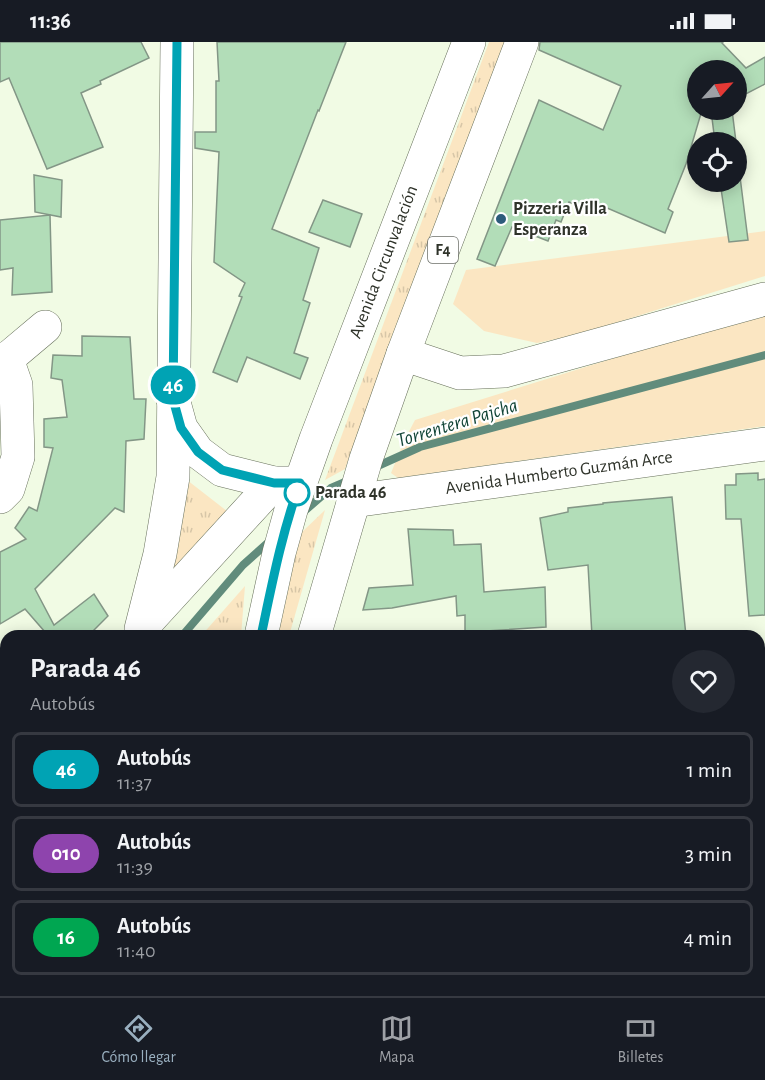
<!DOCTYPE html>
<html lang="es">
<head>
<meta charset="utf-8">
<style>
	body { margin:0; font-family:"Alegreya Sans",sans-serif; background:#242831; color:#f1f3f6; height:100vh; display:flex; flex-direction:column; font-size:22px; white-space:nowrap }
	* { box-sizing:border-box; margin:0 }
	p { font-size:20px; color:#9ea1a6 }
	.icon { flex:none; width:33px; height:33px; fill:none; stroke:currentColor; stroke-width:2; stroke-linecap:round; stroke-linejoin:round }
	.map { position:relative; flex:1; overflow:hidden }
	.drawer { position:absolute; left:0px; top:588px; width:765px; height:366px; display:flex; flex-direction:column; background:#171b24; border-radius:18px 18px 0 0; box-shadow:0 3px 15px #0003 }
	.drawer>* { flex:none }
	.badge { padding:0 12px; border-radius:20px; font-size:21px; line-height:39px }
	.needle { width:39px; rotate:63deg }
	.tools { position:absolute; left:687px; top:18px; display:grid; gap:12px }
	.tools a { display:grid; place-items:center; width:60px; height:60px; border-radius:50%; background:#171b24; box-shadow:0 3px 15px #0003; font-size:30px }
	.map>.badge { position:absolute; translate:-50% -50%; box-shadow:0 0 0 3px #fff }
	.round { display:grid; place-items:center; flex:none; width:63px; height:63px; border-radius:32px; background:#242831 }
	.head { display:flex; align-items:center; justify-content:space-between; height:102px; padding:0 30px }
	h1 { font-size:28px; font-weight:700; line-height:45px }
	ul { padding:0; list-style:none }
	li { display:flex; align-items:center; gap:18px; height:75px; margin:0 12px 9px; padding:0 18px; border:3px solid #363941; border-radius:9px }
	li div { flex:1 }
	li b { display:block; font-size:22px }
	li em { font-style:normal }
	li .badge { min-width:66px; font-weight:700; text-align:center }
	.status { display:flex; justify-content:space-between; align-items:center; height:42px; padding:0 30px; background:#171b24; direction:ltr }
	.status svg { height:16px; fill:currentColor }
	.tab-bar { display:flex; justify-content:space-around; align-items:center; height:84px; border-top:2px solid #363941; background:#171b24; font-size:16px; color:#9ea1a6 }
	.tab-bar a { display:grid; justify-items:center; gap:3px }
	.tab-bar .on { color:#99afbf }
	.map>svg:first-child { display:block }
	.grass { fill:url(#grass-tufts) }
	.park { fill:#fbe6c2 }
	.lines { fill:none; stroke-linecap:round; stroke-linejoin:round }
	.stream { stroke:#618c7c; stroke-width:8 }
	.building { fill:#b2ddb8; stroke:#839686; stroke-width:1.5 }
	.minor-casing { stroke:#666f5a; stroke-width:34 }
	.major-casing { stroke:#666f5a; stroke-width:34 }
	.highway-casing { stroke:#666f5a; stroke-width:34 }
	.minor { stroke:#fff; stroke-width:33 }
	.major { stroke:#fff; stroke-width:33 }
	.highway { stroke:#fff; stroke-width:33 }
	.line-casing { stroke:#fff; stroke-width:14 }
	.line { stroke:#00a3b4; stroke-width:9 }
	.poi-dot { fill:#2d5c7b; stroke:#fff; stroke-width:2 }
	.stop-dot { fill:#fff; stroke:#00a3b4; stroke-width:3 }
	.labels { text-anchor:middle; dominant-baseline:central; stroke-width:4.5; stroke-linejoin:round; paint-order:stroke }
	.shield { fill:#fff; stroke:#6d706a; stroke-width:1.5 }
	.shield-label { font-size:16px; font-weight:bold; fill:#2f332a }
	.poi-label { font-size:18px; font-weight:bold; fill:#2f332a; stroke:#fff; text-anchor:start }
	.street-label { font-size:18px; fill:#2f332a; stroke:#fff }
	.stop-label { font-size:18px; font-weight:bold; fill:#2f332a; stroke:#fff; text-anchor:start }
	.water-label { font-size:20px; font-style:italic; fill:#124537; stroke:#fff }
</style>
</head>
<body>
<div class="status"><b>11:36</b><svg viewBox="0 0 49 12"><path d="M0 12V9h3v3zM5 12V6h3v6zM10 12V3h3v9zM15 12V0h3v12zM26 1h20v11H26zM47 4h2v5h-2z"/></svg></div>
<div class="map">
<svg width="765" height="954" viewBox="0 0 765 954">
	<defs>
		<pattern id="grass-tufts" width="24" height="20" patternUnits="userSpaceOnUse" patternTransform="scale(1.5)"><rect width="24" height="20" fill="#fbe6c2"/><path d="M3 7l-1-3M5 7V3M7 7l1-3M15 17l-1-3M17 17v-4M19 17l1-3" fill="none" stroke="#d7c6a7"/></pattern>
	</defs>
	<rect width="100%" height="100%" fill="#f1fbe4"/>
	<g class="grass">
		<polygon points="489,0 506,0 345,427 325,438"/>
		<polygon points="187,438 232,473 169,543"/>
		<polygon points="325,468 289,594 275,594 301,491"/>
		<polygon points="245,544 241,594 201,594"/>
	</g>
	<g class="park">
		<polygon points="765,189 765,234 580,292 537,301 484,289 453,262 466,228"/>
		<polygon points="765,273 765,384 398,436 391,431 404,399 415,378 637,309"/>
	</g>
	<g class="lines">
		<g class="stream">
			<polyline points="371,427 420,405 765,313"/>
			<polyline points="301,472 331,446 352,437"/>
			<polyline points="182,594 243,523 271,498"/>
			<polyline points="0,758 6,755"/>
		</g>
	</g>
	<g class="building">
		<polygon points="0,0 141,0 149,16 100,39 101,42 81,51 103,105 47,127 9,36 0,40"/>
		<polygon points="217,0 346,0 319,69 318,68 272,187 319,206 303,258 310,261 294,311 308,316 300,337 247,315 237,340 213,330 242,255 239,254 245,241 214,220 219,110 195,106 195,90 216,90 216,39 219,39"/>
		<polygon points="540,0 723,0 722,1 746,26 765,15 765,42 736,57 736,28 698,28 698,68 702,68 686,122 668,167 673,170 665,191 598,162 595,171 569,160 561,180 556,178 548,199 512,185 495,224 477,217 539,58 603,88 621,44 539,8"/>
		<polygon points="711,68 732,68 736,100 715,100"/>
		<polygon points="736,103 748,198 729,200 720,140 736,140"/>
		<polygon points="34,133 62,138 61,175 35,170"/>
		<polygon points="323,158 362,172 350,205 309,190"/>
		<polygon points="50,173 52,250 12,253 13,226 0,228 0,178"/>
		<polygon points="82,294 130,295 134,357 146,357 144,397 126,399 124,470 115,466 35,547 54,583 94,552 108,574 88,594 40,594 45,590 25,567 0,582 0,510 26,497 15,486 29,465 37,469 53,406 44,405 44,377 67,375 62,338 51,336 53,313 82,314"/>
		<polygon points="758,431 758,438 765,437 765,573 749,574 741,477 726,477 725,443 736,443 736,432"/>
		<polygon points="672,455 686,594 592,594 588,523 548,528 540,476 568,470 568,466 603,462 603,461"/>
		<polygon points="408,487 453,488 454,503 481,502 484,550 545,545 546,585 487,589 488,594 465,594 465,573 457,574 456,554 392,566 363,568 369,546 413,543"/>
	</g>
	<g class="lines">
		<defs>
			<g id="minor">
				<polyline points="403,312 460,331 504,329 765,257"/>
				<polyline points="0,317 7,317 16,343 18,415 8,447 0,455"/>
				<polyline points="7,317 45,285"/>
				<polyline points="144,583 274,441"/>
				<polyline points="141,587 160,512 173,435 177,0"/>
				<polyline points="759,661 765,661"/>
				<polyline points="0,732 6,729"/>
				<polyline points="0,783 6,781"/>
			</g>
			<polyline id="major" points="353,459 765,402"/>
			<g id="highway">
				<polyline points="173,357 181,386 198,410 222,428 274,441 300,441"/>
				<polyline points="261,594 279,511 291,468 316,397 469,0"/>
				<polyline points="314,594 366,417 403,312 522,0"/>
				<polyline points="249,948 249,954"/>
				<polyline points="294,948 295,954"/>
			</g>
		</defs>
		<use href="#minor" class="minor-casing"/>
		<use href="#major" class="major-casing"/>
		<use href="#highway" class="highway-casing"/>
		<use href="#minor" class="minor"/>
		<use href="#major" class="major"/>
		<use href="#highway" class="highway"/>
	</g>
	<g class="lines">
		<defs>
			<path id="line" d="M177,0l-4,357 8,29 17,24 24,18 52,13h26c-18,49 -28,101 -39,153"/>
		</defs>
		<use href="#line" class="line-casing"/>
		<use href="#line" class="line"/>
	</g>
	<circle class="poi-dot" cx="501" cy="177" r="6"/>
	<circle class="stop-dot" cx="297" cy="451" r="12"/>
	<g class="labels">
		<rect class="shield" x="428" y="195" width="30" height="26" rx="4.5"/>
		<g class="shield-label">
			<text x="443" y="208">F4</text>
		</g>
		<g class="poi-label">
			<text x="513" y="167">Pizzeria Villa<tspan x="513" dy="21">Esperanza</tspan></text>
		</g>
		<g class="street-label">
			<text transform="translate(384 220) rotate(-69)">Avenida Circunvalación</text>
			<text transform="translate(559 431) rotate(-8)">Avenida Humberto Guzmán Arce</text>
		</g>
		<g class="stop-label">
			<text x="315" y="451">Parada 46</text>
		</g>
		<g class="water-label">
			<text transform="translate(457 381) rotate(-17)">Torrentera Pajcha</text>
		</g>
	</g>
</svg>
<div class="tools">
<a><svg class="needle" viewBox="-14 -14 28 28"><path d="M0-13l5 13h-10z" fill="#e53935"/><path d="M0 13l5-13h-10z" fill="#9ea1a6"/></svg></a>
<a><svg class="icon" aria-label="locate" viewBox="0 0 24 24"><circle cx="12" cy="12" r="6"/><path d="M12 2v4M12 18v4M2 12h4M18 12h4"/></svg></a>
</div>
<b class="badge" style="left:173px;top:343px;background:#00a3b4;color:#fff">46</b>
<section class="drawer">
<div class="head"><div><h1>Parada 46</h1><p>Autobús</p></div><a class="round"><svg class="icon" aria-label="heart" viewBox="0 0 24 24"><path d="M12 20l-8-8c-3-5 5-10 8-4 3-6 11-1 8 4z"/></svg></a></div>
<ul>
<li><span class="badge" style="background:#00a3b4;color:#fff">46</span><div><b>Autobús</b><p>11:37</p></div><em>1 min</em></li>
<li><span class="badge" style="background:#8e44ad;color:#fff">010</span><div><b>Autobús</b><p>11:39</p></div><em>3 min</em></li>
<li><span class="badge" style="background:#00a651;color:#fff">16</span><div><b>Autobús</b><p>11:40</p></div><em>4 min</em></li>
</ul>
</section>
</div>
<nav class="tab-bar">
<a class="on"><svg class="icon" aria-label="directions" viewBox="0 0 24 24"><path d="M12 3l9 9-9 9-9-9zM9 14v-3h6M13 9l2 2-2 2"/></svg>Cómo llegar</a>
<a><svg class="icon" aria-label="map" viewBox="0 0 24 24"><path d="M3 6l6-2 6 2 6-2v14l-6 2-6-2-6 2zM9 4v14M15 6v14"/></svg>Mapa</a>
<a><svg class="icon" aria-label="tickets" viewBox="0 0 24 24"><path d="M3 7h18v10H3zM15 7v10"/></svg>Billetes</a>
</nav>
</body>
</html>
